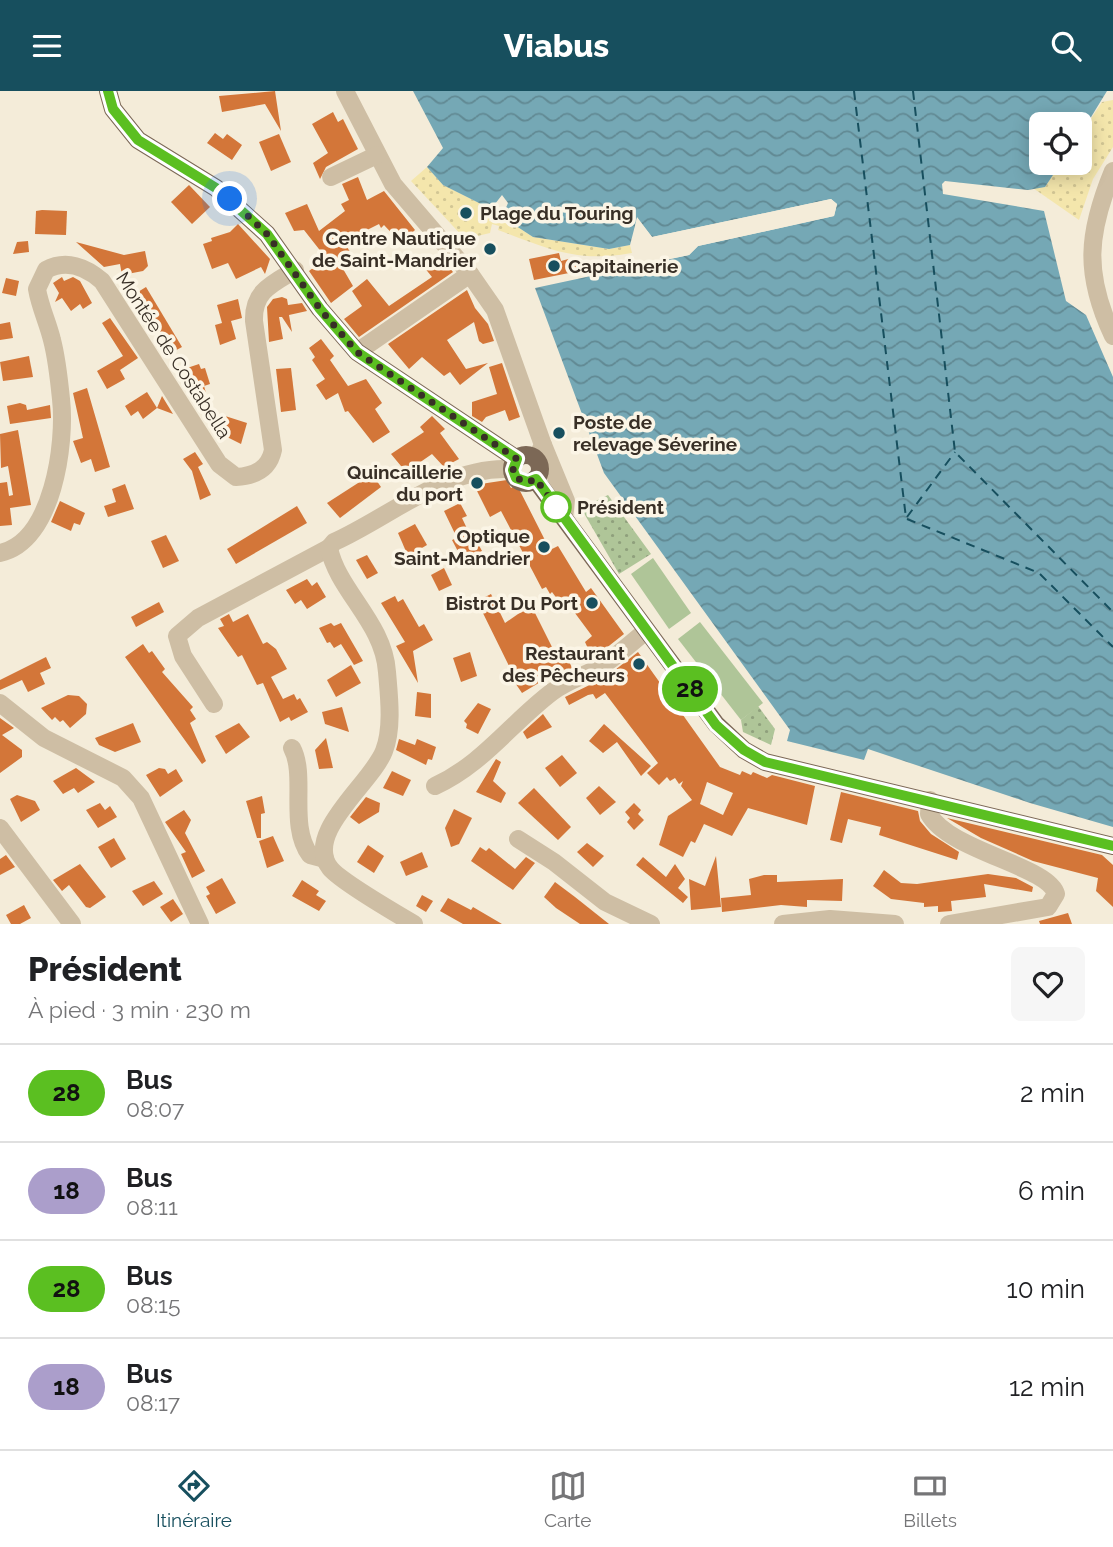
<!DOCTYPE html>
<html lang="fr">
<head>
<meta charset="utf-8">
<style>
	body { margin:0; font-family:Raleway,sans-serif; background:#f6f6f6; color:#202124; height:100vh; display:flex; flex-direction:column; font-size:26px; white-space:nowrap }
	* { box-sizing:border-box; margin:0 }
	p { font-size:23px; color:#757577 }
	.icon { flex:none; width:38px; height:38px; fill:none; stroke:currentColor; stroke-width:2; stroke-linecap:round; stroke-linejoin:round }
	.map { position:relative; height:833px; overflow:hidden }
	.sheet { display:flex; flex-direction:column; background:#fff; flex:1 }
	.sheet>* { flex:none }
	.badge { padding:0 14px; border-radius:23px; font-size:24px; line-height:46px }
	.tools { position:absolute; left:1029px; top:21px; display:grid; gap:14px }
	.tools a { display:grid; place-items:center; width:63px; height:63px; border-radius:10px; background:#fff; box-shadow:0 4px 18px #0003; font-size:35px }
	.you { position:absolute; width:35px; height:35px; margin:-18px; border:5px solid #fff; border-radius:50%; background:#1a73e8; box-shadow:0 0 0 10px #1a73e833 }
	.map>.badge { position:absolute; translate:-50% -50%; box-shadow:0 0 0 4px #fff }
	.round { display:grid; place-items:center; flex:none; width:74px; height:74px; border-radius:10px; background:#f6f6f6 }
	.head { display:flex; align-items:center; justify-content:space-between; height:119px; padding:0 28px }
	h1 { font-size:33px; font-weight:800; line-height:52px }
	ul { padding:0; list-style:none }
	li { display:flex; align-items:center; gap:21px; height:98px; padding:0 28px; border-top:2px solid #e0e0e0 }
	li div { flex:1 }
	li b { display:block; font-size:26px }
	li em { font-style:normal }
	li .badge { min-width:77px; font-weight:700; text-align:center }
	header { display:flex; justify-content:space-between; align-items:center; height:91px; padding:0 28px; background:#174f5e; color:#fff; font-size:32px; font-weight:800 }
	.tab-bar { display:flex; justify-content:space-around; align-items:center; height:98px; border-top:2px solid #e0e0e0; background:#fff; font-size:19px; color:#757577 }
	.tab-bar a { display:grid; justify-items:center; gap:4px }
	.tab-bar .selected { color:#174f5e }
	.map>svg:first-child { display:block }
	.sand { fill:url(#sand-dots) }
	.garden { fill:url(#garden-dots) }
	.pitch { fill:#afc598 }
	.water { fill:url(#water-waves) }
	.pier { fill:#f4ecd9 }
	.lines { fill:none; stroke-linecap:round; stroke-linejoin:round }
	.ferry { stroke:#174f5e; stroke-width:2; stroke-dasharray:9 7; stroke-linecap:butt }
	.building { fill:#d37639; fill-rule:evenodd }
	.minor { stroke:#cebea4; stroke-width:18 }
	.major { stroke:#7c6856; stroke-width:18 }
	.line-casing { stroke:#fff; stroke-width:16 }
	.line { stroke:#5bbf21; stroke-width:10 }
	.walk { stroke:#382f26; stroke-width:7; stroke-dasharray:0 12.6 }
	.poi-dot { fill:#174f5e; stroke:#fbf5e6; stroke-width:2.5 }
	.stop-dot { fill:#fff; stroke:#5bbf21; stroke-width:3.5 }
	.labels { text-anchor:middle; dominant-baseline:central; stroke-width:7; stroke-linejoin:round; paint-order:stroke }
	.poi-label { font-size:19px; font-weight:bold; fill:#382f26; stroke:#fbf5e6; text-anchor:end }
	.street-label { font-size:19px; fill:#382f26; stroke:#fbf5e6 }
	.stop-label { font-size:19px; font-weight:bold; fill:#382f26; stroke:#fbf5e6; text-anchor:start }
</style>
</head>
<body>
<header><svg class="icon" aria-label="menu" viewBox="0 0 24 24"><path d="M4 6h16M4 12h16M4 18h16"/></svg>Viabus<svg class="icon" aria-label="search" viewBox="0 0 24 24"><circle cx="10" cy="10" r="6"/><path d="M15 15l6 6"/></svg></header>
<div class="map">
<svg width="1113" height="833" viewBox="0 0 1113 833">
	<defs>
		<pattern id="sand-dots" width="8" height="8" patternUnits="userSpaceOnUse" patternTransform="scale(1.75)"><rect width="8" height="8" fill="#f4e6ac"/><path d="M2 2h.1M6 6h.1" fill="none" stroke="#d2c694" stroke-width="1.8" stroke-linecap="round"/></pattern>
		<pattern id="garden-dots" width="8" height="8" patternUnits="userSpaceOnUse" patternTransform="scale(1.75)"><rect width="8" height="8" fill="#afc598"/><path d="M2 2h.1M6 6h.1" fill="none" stroke="#8fa07c" stroke-width="1.8" stroke-linecap="round"/></pattern>
		<pattern id="water-waves" width="16" height="10" patternUnits="userSpaceOnUse" patternTransform="scale(1.75)"><rect width="16" height="10" fill="#75a8b5"/><path d="M0 5q4-4 8 0t8 0" fill="none" stroke="#618993"/></pattern>
	</defs>
	<rect width="100%" height="100%" fill="#f4ecd9"/>
	<g class="sand">
		<polygon points="1113,9 1113,56 1093,88 1079,129 1033,97 1045,96 1061,72 1080,72 1080,44 1102,11"/>
		<path d="M427,76l16,18 48,24 -2,12 10,2 3,-6 31,20 76,12 21,-4 2,8c-56,10 -83,-4 -134,-23l1,-4 -7,-2 -2,9 -25,6 -54,-58z"/>
	</g>
	<g class="garden">
		<polygon points="608,404 651,463 619,483 581,417"/>
		<polygon points="758,615 775,638 771,654 743,641 741,629"/>
	</g>
	<g class="pitch">
		<polygon points="653,467 691,522 669,538 631,483"/>
		<polygon points="700,531 763,612 741,629 678,548"/>
	</g>
	<polygon class="water" points="413,0 1107,0 1080,44 1080,33 1041,33 1041,72 1061,72 1045,96 1028,99 945,90 942,93 943,103 1044,120 1066,210 1086,224 1113,286 1113,736 1030,712 868,658 864,669 787,650 790,639 604,382 535,197 689,164 698,155 834,125 837,113 831,108 652,146 637,127 630,154 609,158 533,146 502,126 508,112 502,104 491,118 443,94 427,76 443,57"/>
	<polygon class="pier" points="831,108 837,113 834,125 698,155 689,164 635,175 634,172 688,160 697,152 831,122 833,114 830,112 653,150 639,134 631,158 637,126 652,146"/>
	<g class="lines">
		<g class="ferry">
			<polyline points="854,0 906,427"/>
			<polyline points="913,0 955,361 1113,521"/>
			<polyline points="907,426 955,361"/>
			<polyline points="907,428 1039,482 1113,556"/>
		</g>
	</g>
	<g class="building">
		<polygon points="275,0 281,40 265,13 222,21 219,5"/>
		<polygon points="333,21 338,31 343,28 358,58 326,76 320,88 313,72 328,62 312,33"/>
		<polygon points="215,42 223,48 227,43 242,54 232,69 207,52"/>
		<polygon points="279,43 291,71 271,80 259,51"/>
		<polygon points="358,86 367,109 384,100 415,139 401,152 384,134 381,137 379,133 359,143 361,148 347,156 352,164 339,171 353,195 331,212 309,180 326,167 304,139 294,140 285,122 307,113 319,140 345,120 341,113 349,109 342,93"/>
		<polygon points="189,94 210,116 192,133 171,111"/>
		<polygon points="42,119 67,120 66,144 35,143 36,120"/>
		<polygon points="238,133 270,168 265,183 261,176 236,188 228,172 212,178 203,153 212,150 211,147 230,141"/>
		<polygon points="28,150 29,161 13,163 17,151"/>
		<polygon points="76,151 124,164 145,160 148,175 143,180 122,184 120,173 104,176"/>
		<polygon points="559,162 561,170 576,166 579,180 534,189 529,168"/>
		<polygon points="434,169 442,179 448,175 453,181 359,246 344,228 362,215 352,200 367,188 389,215 432,186 424,176"/>
		<polygon points="62,186 64,190 73,186 80,190 92,212 83,218 80,213 71,220 62,207 55,211 59,202 53,192"/>
		<polygon points="6,187 19,190 16,205 2,202"/>
		<polygon points="146,196 182,256 169,263 133,204"/>
		<polygon points="467,199 475,217 488,233 494,250 483,253 479,250 474,231 447,249 466,278 488,272 460,294 450,281 444,285 422,266 409,278 388,253"/>
		<polygon points="282,206 287,208 288,214 302,212 307,220 289,224 292,241 282,226 279,226 283,248 269,251 267,216 273,208"/>
		<polygon points="238,208 242,227 231,230 236,248 220,254 215,234 222,232 217,214"/>
		<polygon points="110,227 138,267 120,279 125,288 107,298 97,280 123,265 102,232"/>
		<polygon points="10,231 13,247 0,249 0,233"/>
		<polygon points="321,248 334,265 330,269 348,295 366,288 382,312 375,318 390,341 373,352 348,320 345,321 338,302 326,309 316,294 325,288 312,269 315,266 309,257"/>
		<polygon points="29,265 33,286 3,290 0,271"/>
		<polygon points="502,272 520,326 509,330 505,319 486,326 482,331 472,325 472,311 497,303 489,276"/>
		<polygon points="199,273 201,278 205,277 210,293 204,295 206,302 195,305 187,277"/>
		<polygon points="291,277 296,319 281,321 276,278"/>
		<polygon points="87,297 110,376 95,381 91,368 81,372 73,350 83,347 73,302"/>
		<polygon points="147,301 157,317 162,305 173,323 157,317 143,328 138,320 131,325 125,315"/>
		<polygon points="20,312 26,314 27,319 50,314 51,327 10,333 7,315"/>
		<polygon points="222,324 247,332 241,353 217,341"/>
		<polygon points="432,325 445,338 440,342 459,368 444,376 432,363 406,381 391,363 424,341 420,336"/>
		<polygon points="18,339 31,414 10,417 12,434 0,435 0,392 7,391 9,405 13,404 8,375 1,377 0,343"/>
		<polygon points="195,361 203,373 198,376 211,404 200,409 192,380 183,368"/>
		<polygon points="372,383 381,396 340,427 327,412"/>
		<polygon points="507,389 511,397 517,394 550,459 558,455 586,501 591,497 624,543 605,558 591,564 585,551 592,545 569,514 564,517 552,501 550,503 546,496 542,498 501,420 490,426 474,394"/>
		<polygon points="125,393 134,418 108,426 104,415 116,411 112,398"/>
		<polygon points="60,410 85,422 80,434 74,432 71,440 51,431"/>
		<polygon points="460,412 467,425 462,427 471,446 474,445 482,460 463,470 452,449 457,447 444,420"/>
		<polygon points="297,415 307,432 236,473 227,458"/>
		<polygon points="415,433 427,454 408,465 398,442"/>
		<polygon points="166,444 179,470 163,477 151,450"/>
		<polygon points="367,464 378,482 367,488 356,469"/>
		<polygon points="444,477 452,494 439,500 431,484"/>
		<polygon points="307,488 312,495 317,491 326,506 307,518 301,509 295,513 286,499"/>
		<polygon points="491,503 505,532 531,514 560,572 568,568 572,577 553,587 552,584 522,602 509,583 512,581 477,510"/>
		<polygon points="395,505 398,511 403,508 419,536 424,533 433,549 413,560 418,592 396,555 405,551 381,512"/>
		<polygon points="159,511 164,521 136,536 131,526"/>
		<polygon points="229,523 233,531 248,523 263,553 267,551 276,558 287,578 271,586 283,608 294,603 297,609 300,607 308,621 291,630 289,626 280,631 263,592 257,594 242,564 238,566 218,537 224,535 220,528"/>
		<polygon points="331,532 334,535 341,532 363,570 354,574 341,553 334,557 330,551 327,552 319,537"/>
		<polygon points="143,553 149,562 152,560 165,578 162,581 193,616 190,619 196,628 190,632 206,670 202,673 125,566"/>
		<polygon points="470,561 477,585 461,591 453,567"/>
		<path d="M638,561l82,115 20,8 2,-4 9,4 2,-3 14,6 5,-3 43,11 -8,39 -59,-17 -16,28 -28,-12 -9,19 -4,-2 -8,16 -24,-12 9,-29 24,-16 -11,-14 2,-5 -4,3 -4,-6 -5,3 -3,-4 -8,8 -12,-12 11,-10 -53,-70 -9,6 -3,-5 -5,1 -19,10 -4,-8 41,-20zM707,691l26,11 -10,22 -23,-11z"/>
		<polygon points="46,566 51,577 40,582 45,593 28,601 22,589 0,599 0,589"/>
		<polygon points="351,574 361,592 336,606 327,589"/>
		<polygon points="417,601 431,603 431,627 415,625"/>
		<polygon points="68,604 79,605 87,613 86,623 70,637 63,629 60,631 55,626 52,629 41,617"/>
		<polygon points="478,612 491,618 478,643 466,637 467,633 464,630"/>
		<polygon points="342,616 349,641 325,633 322,621"/>
		<polygon points="543,623 552,636 527,648 523,641"/>
		<polygon points="0,627 14,637 2,644 22,659 22,666 0,682"/>
		<polygon points="133,632 141,651 115,661 99,654 95,647"/>
		<polygon points="239,632 250,646 226,663 215,645"/>
		<polygon points="604,633 651,675 641,685 617,651 603,662 589,650"/>
		<polygon points="326,647 333,677 319,678 315,659"/>
		<polygon points="399,648 415,654 417,648 436,656 432,669 428,668 426,674 396,659"/>
		<polygon points="562,664 577,682 560,696 545,677"/>
		<polygon points="496,668 501,671 493,690 506,702 501,712 476,701"/>
		<polygon points="76,677 95,691 78,702 74,697 63,703 53,690"/>
		<polygon points="159,677 165,678 168,683 176,678 183,690 160,706 146,684"/>
		<polygon points="392,680 411,689 403,705 383,697"/>
		<polygon points="599,695 616,711 600,724 586,707"/>
		<polygon points="534,697 571,736 558,749 518,712"/>
		<polygon points="841,701 918,720 920,730 931,743 959,761 957,769 879,744 881,736 848,728 842,752 830,749"/>
		<polygon points="17,704 35,710 40,719 21,731 10,708"/>
		<polygon points="262,705 265,722 261,723 261,747 257,747 246,710"/>
		<polygon points="366,706 380,712 379,721 359,733 350,726"/>
		<polygon points="100,712 105,719 110,715 117,726 98,737 86,719"/>
		<polygon points="634,712 641,719 638,723 644,729 634,739 627,731 630,727 625,721"/>
		<polygon points="454,718 472,727 459,753 451,756 445,737"/>
		<polygon points="184,719 191,729 185,742 205,780 192,787 181,763 186,761 165,731"/>
		<polygon points="947,727 1102,764 1113,774 1113,816 1096,800 1098,787 1033,770 981,747"/>
		<polygon points="273,745 284,770 267,777 259,750"/>
		<polygon points="114,747 126,768 111,777 98,756"/>
		<polygon points="587,752 604,765 593,776 577,761"/>
		<polygon points="368,754 384,765 374,782 357,771"/>
		<polygon points="480,756 486,760 489,757 515,778 526,766 535,772 513,799 471,770"/>
		<polygon points="422,761 428,776 406,785 400,771"/>
		<polygon points="6,764 15,776 0,784 0,768"/>
		<polygon points="716,765 721,816 691,819 689,788 705,795"/>
		<polygon points="643,766 666,786 675,773 685,788 678,797 688,806 683,812 636,774"/>
		<polygon points="80,773 106,806 90,817 86,816 69,794 62,800 53,789"/>
		<polygon points="884,779 901,792 917,793 988,783 1016,787 1033,796 1032,801 984,793 986,806 951,810 952,820 938,821 938,815 924,816 924,812 891,808 873,795"/>
		<polygon points="764,784 777,784 777,791 843,788 842,810 807,809 807,816 781,814 722,821 721,807 751,804 749,788"/>
		<polygon points="222,787 236,812 216,823 206,805 210,803 206,796"/>
		<polygon points="302,789 319,800 316,804 326,810 319,820 292,805"/>
		<polygon points="154,790 163,803 143,815 132,800"/>
		<polygon points="555,791 575,806 609,833 580,833 556,817 544,806"/>
		<polygon points="422,804 433,810 426,821 416,815"/>
		<polygon points="448,807 471,819 473,816 502,833 463,833 440,820"/>
		<polygon points="173,808 183,823 171,831 160,816"/>
		<polygon points="24,814 31,827 20,833 11,833 6,824"/>
		<polygon points="1068,822 1072,833 1040,833 1039,830"/>
	</g>
	<g class="lines">
		<g class="minor">
			<polyline points="345,0 393,93 470,183 495,219 543,354 536,368"/>
			<path d="M1113,80c-26,63 -29,103 0,165"/>
			<polyline points="331,86 377,64"/>
			<polyline points="357,261 470,183"/>
			<polyline points="543,354 566,410 564,427"/>
			<path d="M0,462c53,-11 66,-110 61,-154 -2,-20 -4,-40 -9,-59 -4,-17 -12,-33 -15,-51l9,-19c20,-11 40,-3 56,11l117,183 17,13c19,-1 33,-8 37,-27l-19,-129c-1,-30 18,-37 41,-51"/>
			<polyline points="0,612 44,647 123,687 141,707 200,833"/>
			<polyline points="214,613 183,565 177,545 198,527 329,457"/>
			<path d="M292,657c15,28 -4,77 18,107l15,4"/>
			<path d="M435,695c48,-22 76,-63 117,-94 14,-11 32,-16 48,-25 16,-10 31,-24 46,-36"/>
			<path d="M930,709l-1,14c20,37 120,52 127,80l-8,13 -99,17"/>
			<polyline points="0,737 72,833"/>
			<polyline points="518,748 554,771 605,811 651,833"/>
			<path d="M414,833c-17,-10 -74,-43 -84,-56 -27,-35 42,-85 54,-117 9,-23 5,-55 3,-79 -3,-49 -49,-81 -58,-124l5,-6c54,-24 110,-74 172,-73"/>
			<polyline points="783,833 830,828 895,833"/>
		</g>
		<g class="major">
			<polyline points="108,0 113,18 138,49 216,97 267,143 320,218 357,261 517,368"/>
			<circle cx="526" cy="378" r="14"/>
			<polyline points="535,388 716,633 744,659 765,671 1113,755"/>
		</g>
	</g>
	<g class="lines">
		<defs>
			<polyline id="line" points="108,0 113,18 138,49 216,97 267,143 320,218 357,261 517,368 513,379 516,387 528,391 536,388 716,634 744,659 765,671 1113,755"/>
		</defs>
		<use href="#line" class="line-casing"/>
		<use href="#line" class="line"/>
		<polyline class="walk" points="230,108 267,143 320,218 357,261 517,368 513,379 516,387 528,391 536,388 556,416"/>
	</g>
	<g class="poi-dot">
		<circle cx="466" cy="122" r="7"/>
		<circle cx="490" cy="158" r="7"/>
		<circle cx="554" cy="175" r="7"/>
		<circle cx="559" cy="342" r="7"/>
		<circle cx="477" cy="392" r="7"/>
		<circle cx="544" cy="456" r="7"/>
		<circle cx="592" cy="512" r="7"/>
		<circle cx="639" cy="573" r="7"/>
	</g>
	<circle class="stop-dot" cx="556" cy="416" r="14"/>
	<g class="labels">
		<g class="poi-label">
			<text x="480" y="122" text-anchor="start">Plage du Touring</text>
			<text x="476" y="147">Centre Nautique<tspan x="476" dy="22">de Saint-Mandrier</tspan></text>
			<text x="568" y="175" text-anchor="start">Capitainerie</text>
			<text x="573" y="331" text-anchor="start">Poste de<tspan x="573" dy="22">relevage Séverine</tspan></text>
			<text x="463" y="381">Quincaillerie<tspan x="463" dy="22">du port</tspan></text>
			<text x="530" y="445">Optique<tspan x="530" dy="22">Saint-Mandrier</tspan></text>
			<text x="578" y="512">Bistrot Du Port</text>
			<text x="625" y="562">Restaurant<tspan x="625" dy="22">des Pêcheurs</tspan></text>
		</g>
		<g class="street-label">
			<text transform="translate(174 264) rotate(57)">Montée de Costabella</text>
		</g>
		<g class="stop-label">
			<text x="577" y="416">Président</text>
		</g>
	</g>
</svg>
<div class="tools">
<a><svg class="icon" aria-label="locate" viewBox="0 0 24 24"><circle cx="12" cy="12" r="6"/><path d="M12 2v4M12 18v4M2 12h4M18 12h4"/></svg></a>
</div>
<div class="you" style="left:230px;top:108px"></div>
<b class="badge" style="left:690px;top:598px;background:#5bbf21;color:#111">28</b>
</div>
<section class="sheet">
<div class="head"><div><h1>Président</h1><p>À pied · 3 min · 230 m</p></div><a class="round"><svg class="icon" aria-label="heart" viewBox="0 0 24 24"><path d="M12 20l-8-8c-3-5 5-10 8-4 3-6 11-1 8 4z"/></svg></a></div>
<ul>
<li><span class="badge" style="background:#5bbf21;color:#111">28</span><div><b>Bus</b><p>08:07</p></div><em>2 min</em></li>
<li><span class="badge" style="background:#ab9ecb;color:#111">18</span><div><b>Bus</b><p>08:11</p></div><em>6 min</em></li>
<li><span class="badge" style="background:#5bbf21;color:#111">28</span><div><b>Bus</b><p>08:15</p></div><em>10 min</em></li>
<li><span class="badge" style="background:#ab9ecb;color:#111">18</span><div><b>Bus</b><p>08:17</p></div><em>12 min</em></li>
</ul>
</section>
<nav class="tab-bar">
<a class="selected"><svg class="icon" aria-label="directions" viewBox="0 0 24 24"><path d="M12 3l9 9-9 9-9-9zM9 14v-3h6M13 9l2 2-2 2"/></svg>Itinéraire</a>
<a><svg class="icon" aria-label="map" viewBox="0 0 24 24"><path d="M3 6l6-2 6 2 6-2v14l-6 2-6-2-6 2zM9 4v14M15 6v14"/></svg>Carte</a>
<a><svg class="icon" aria-label="tickets" viewBox="0 0 24 24"><path d="M3 7h18v10H3zM15 7v10"/></svg>Billets</a>
</nav>
</body>
</html>
